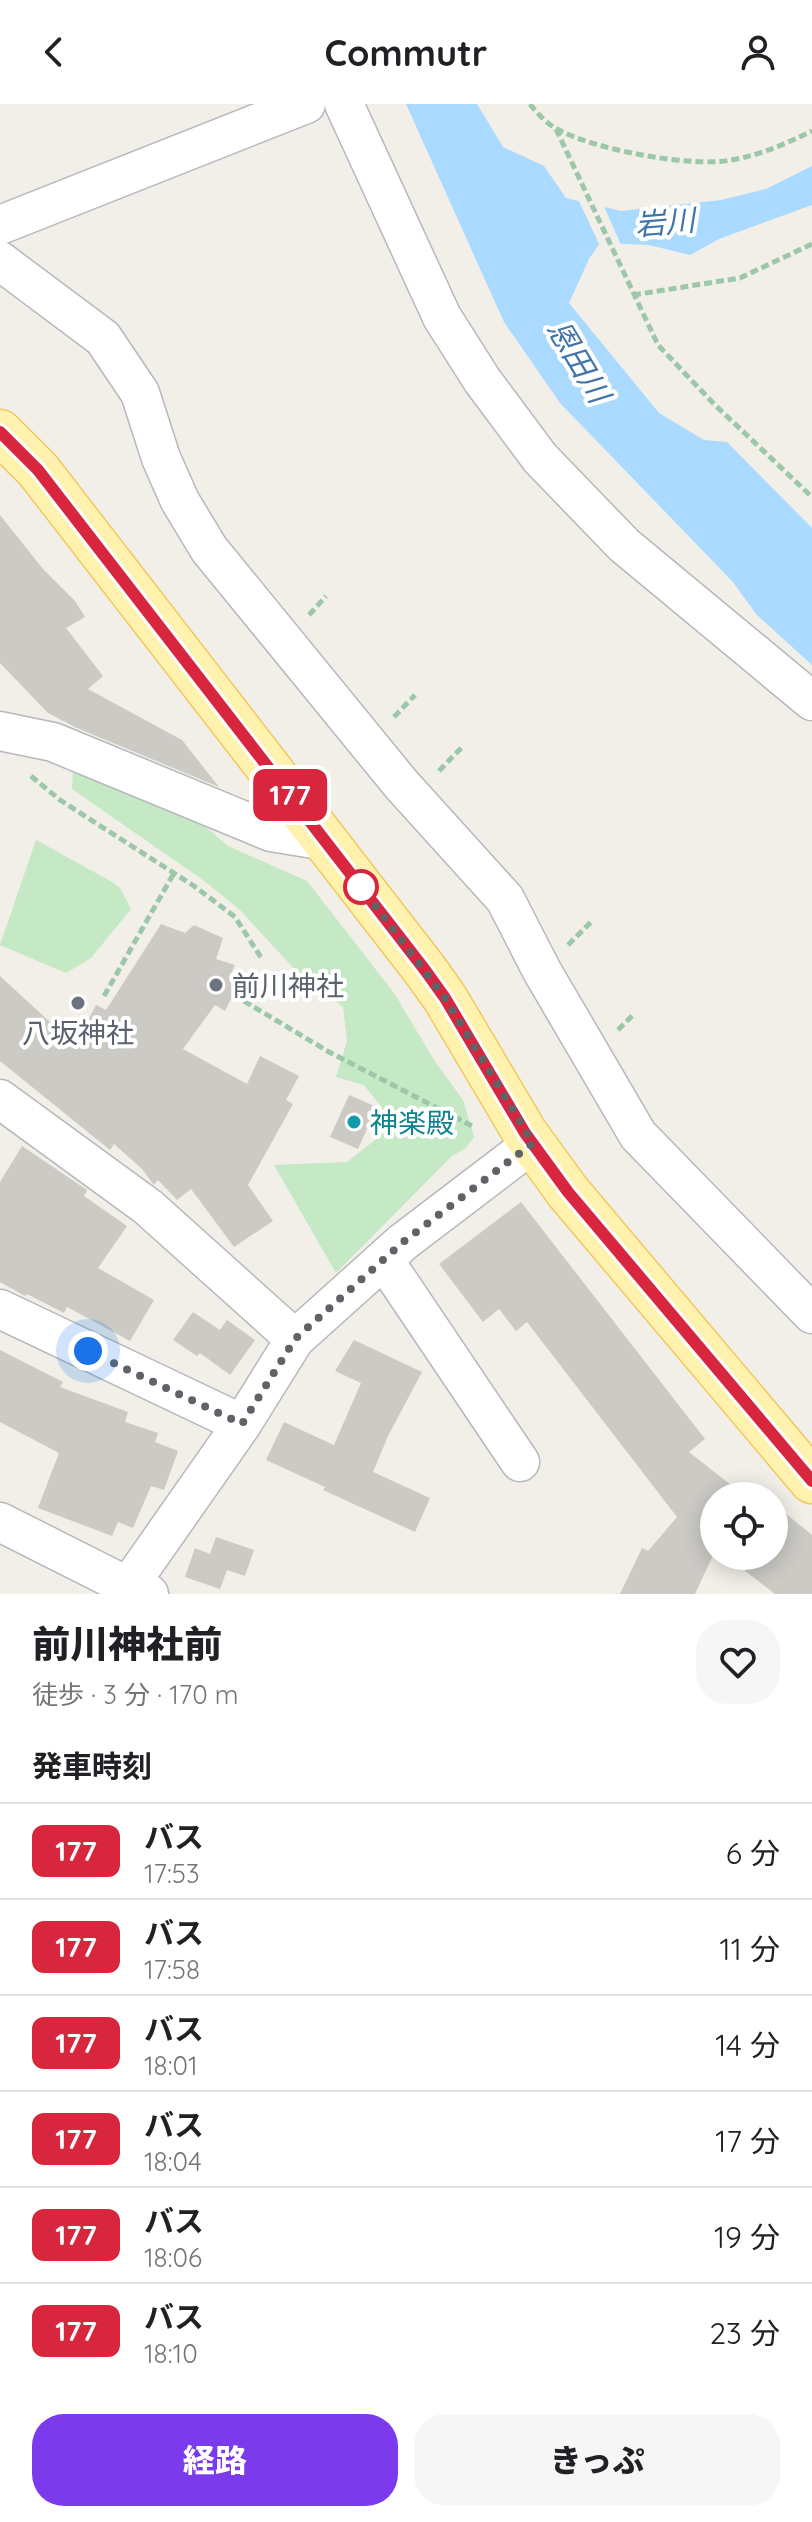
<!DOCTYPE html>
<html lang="ja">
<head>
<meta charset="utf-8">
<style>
	body { margin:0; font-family:Quicksand,"Noto Sans JP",sans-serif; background:#f6f6f6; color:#202124; height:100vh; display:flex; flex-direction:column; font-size:30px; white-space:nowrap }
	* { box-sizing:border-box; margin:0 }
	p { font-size:26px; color:#757577 }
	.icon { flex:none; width:44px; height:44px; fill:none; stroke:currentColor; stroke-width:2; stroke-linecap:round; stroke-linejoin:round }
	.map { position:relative; height:1490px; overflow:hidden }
	.details { display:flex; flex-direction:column; background:#fff; flex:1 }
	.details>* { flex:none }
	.badge { padding:0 16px; border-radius:12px; font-size:28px; line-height:52px }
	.fabs { position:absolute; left:700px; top:1378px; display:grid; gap:16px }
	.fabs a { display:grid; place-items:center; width:88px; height:88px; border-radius:50%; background:#fff; box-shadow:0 4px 20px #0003; font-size:40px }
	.you { position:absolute; width:40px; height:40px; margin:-20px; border:6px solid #fff; border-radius:50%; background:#1a73e8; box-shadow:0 0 0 12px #1a73e833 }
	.map>.badge { position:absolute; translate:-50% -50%; box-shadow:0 0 0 4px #fff }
	h2 { padding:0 32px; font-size:30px; line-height:72px }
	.round { display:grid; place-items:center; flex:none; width:84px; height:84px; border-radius:32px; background:#f6f6f6 }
	.headline { display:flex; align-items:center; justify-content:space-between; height:136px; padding:0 32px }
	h1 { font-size:38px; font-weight:800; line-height:60px }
	.cta { display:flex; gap:16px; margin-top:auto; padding:16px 32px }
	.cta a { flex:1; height:92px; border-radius:32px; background:#7c3aed; color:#fff; font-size:32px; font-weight:800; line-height:92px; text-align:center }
	.cta a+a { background:#f6f6f6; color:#202124 }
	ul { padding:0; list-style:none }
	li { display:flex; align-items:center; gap:24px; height:96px; padding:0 32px; border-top:2px solid #e0e0e0 }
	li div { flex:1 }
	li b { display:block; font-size:30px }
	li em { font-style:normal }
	li .badge { min-width:88px; font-weight:700; text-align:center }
	header { display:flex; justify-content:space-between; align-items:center; height:104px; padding:0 32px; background:#fff; font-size:36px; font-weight:800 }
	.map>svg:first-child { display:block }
	.green { fill:#c5e8c5 }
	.water { fill:#aadaff }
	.pier { fill:#f1efe8 }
	.building { fill:#cccac5 }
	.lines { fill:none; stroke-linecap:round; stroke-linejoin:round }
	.minor-casing { stroke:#b5b8bc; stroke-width:41 }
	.major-casing { stroke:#f2c960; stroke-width:47 }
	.path { stroke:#9cc7a9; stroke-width:5; stroke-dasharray:8 4; stroke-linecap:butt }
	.minor { stroke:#fff; stroke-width:38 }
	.major { stroke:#fff2af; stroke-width:44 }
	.line-casing { stroke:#fff; stroke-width:18 }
	.line { stroke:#d7263d; stroke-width:12 }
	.walk { stroke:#5f6368; stroke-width:8; stroke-dasharray:0 14.4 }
	.stop-dot { fill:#fff; stroke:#d7263d; stroke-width:4 }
	.worship-dot { fill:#6b7280; stroke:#fff; stroke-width:3 }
	.culture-dot { fill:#0f9aa8; stroke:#fff; stroke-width:3 }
	.labels { text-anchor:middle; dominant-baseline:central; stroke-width:8; stroke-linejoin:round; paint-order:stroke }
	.worship-label { font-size:28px; fill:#5b616d; stroke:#fff; text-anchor:start }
	.culture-label { font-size:28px; fill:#0d838f; stroke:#fff; text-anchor:start }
	.water-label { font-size:30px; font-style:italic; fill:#4174aa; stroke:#fff }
</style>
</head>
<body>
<header><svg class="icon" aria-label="back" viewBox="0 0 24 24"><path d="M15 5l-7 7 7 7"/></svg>Commutr<svg class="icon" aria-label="person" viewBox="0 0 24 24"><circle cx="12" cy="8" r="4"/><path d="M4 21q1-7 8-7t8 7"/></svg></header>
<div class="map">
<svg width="812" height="1490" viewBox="0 0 812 1490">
	<rect width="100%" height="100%" fill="#f1efe8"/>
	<g class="green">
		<polygon points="73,668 134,688 194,713 228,742 307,777 394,889 434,956 463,996 474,1033 466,1044 452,1052 336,1169 274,1061 347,1058 398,1018 388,1011 364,981 336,973 347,937 343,903 298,869 240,806 203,776 72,685"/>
		<polygon points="36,736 112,778 120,784 131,805 91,854 66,869 0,841"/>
	</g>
	<polygon class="water" points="406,0 477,0 503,43 544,62 566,94 621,107 721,96 766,85 812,62 812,101 719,135 690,151 649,141 600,139 589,155 569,199 659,309 704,336 727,338 812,424 812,561 757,511 732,477 560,299 504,218"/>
	<polygon class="pier" points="577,93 602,98 622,143 601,144"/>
	<g class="building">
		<polygon points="0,411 43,465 75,497 85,513 66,524 103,572 88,585 182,636 219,683 77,624 48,609 0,559"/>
		<polygon points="161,820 185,829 194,821 223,834 216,855 235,861 231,870 242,873 225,907 215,901 183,945 247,980 260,952 299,972 286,996 293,1000 248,1081 273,1117 234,1143 191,1085 177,1096 158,1076 154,1081 142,1065 114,1040 110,1046 0,957 0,872 75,941 96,901 106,906"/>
		<polygon points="349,991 377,1003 358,1045 330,1033"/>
		<polygon points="22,1042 87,1086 84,1092 127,1122 98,1164 154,1196 130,1237 67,1203 64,1209 27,1190 25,1192 0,1178 0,1078"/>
		<polygon points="521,1098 705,1335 689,1348 745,1392 714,1392 714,1449 695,1490 620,1490 642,1444 648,1447 677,1413 527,1218 516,1227 499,1205 483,1218 439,1160"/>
		<polygon points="193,1208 220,1226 227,1216 255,1236 230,1271 200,1249 197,1252 173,1236"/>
		<polygon points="354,1236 422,1268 388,1332 373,1368 430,1394 415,1428 323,1386 325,1383 266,1356 284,1318 334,1341 361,1279 335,1267"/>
		<polygon points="0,1246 63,1278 60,1283 128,1308 125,1318 158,1329 155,1338 178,1347 164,1386 151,1382 133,1424 118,1418 112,1432 38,1404 59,1349 0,1318"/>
		<polygon points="774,1400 812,1431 812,1490 775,1490 726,1452 774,1452"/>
		<polygon points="216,1433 254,1446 245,1472 227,1466 220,1485 185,1473 195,1444 210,1450"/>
	</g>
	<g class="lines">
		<defs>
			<g id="minor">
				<polyline points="344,0 442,213 482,276 540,354 624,441 812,597"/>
				<polyline points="0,121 306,0"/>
				<polyline points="0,157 103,234 140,289 161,354 180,397 209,445 401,680 505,795 542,867 638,1031 812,1210"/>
				<polyline points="0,627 53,638 271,728 326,737"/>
				<polyline points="0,995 148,1103 295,1235"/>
				<polyline points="384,1156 520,1358"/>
				<polyline points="0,1205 242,1320"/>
				<polyline points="0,1418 129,1483 149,1490"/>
				<polyline points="123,1490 242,1320 295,1235 403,1138 533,1039"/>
			</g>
			<polyline id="major" points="0,328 38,366 425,866 445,894 525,1029 568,1088 812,1377"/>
		</defs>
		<use href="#minor" class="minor-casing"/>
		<use href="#major" class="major-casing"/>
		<g class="path">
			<path d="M530,0c6,8 17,20 27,25 35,20 134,39 174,31 30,-5 54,-16 81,-29"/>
			<polyline points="556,25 658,241 714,300 812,393"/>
			<polyline points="633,191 740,174 812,140"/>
			<polyline points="309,511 326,492"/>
			<polyline points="394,613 415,591"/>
			<polyline points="439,667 462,643"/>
			<polyline points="31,672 60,696 194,782 235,813 262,855"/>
			<polyline points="568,841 591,818"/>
			<polyline points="104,892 174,769"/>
			<polyline points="244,897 329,948 474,1023"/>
			<polyline points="618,926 635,909"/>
		</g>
		<use href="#minor" class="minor"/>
		<use href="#major" class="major"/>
	</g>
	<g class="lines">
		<defs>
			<polyline id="line" points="0,328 38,366 425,866 445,894 525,1029 568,1088 812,1377"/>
		</defs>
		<use href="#line" class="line-casing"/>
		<use href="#line" class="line"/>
		<polyline class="walk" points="88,1247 242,1320 295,1235 403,1138 533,1039 445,894 359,780 361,783"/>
	</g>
	<circle class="stop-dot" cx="361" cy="783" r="16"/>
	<g class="worship-dot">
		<circle cx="216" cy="881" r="8"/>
		<circle cx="78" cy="899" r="8"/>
	</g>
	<circle class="culture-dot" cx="354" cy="1018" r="8"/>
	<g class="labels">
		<g class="worship-label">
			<text x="232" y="881">前川神社</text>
			<text x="78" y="928" text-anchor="middle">八坂神社</text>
		</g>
		<g class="culture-label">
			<text x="370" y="1018">神楽殿</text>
		</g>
		<g class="water-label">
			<text transform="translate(665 118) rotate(-5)">岩川</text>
			<text transform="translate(579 257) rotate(59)">恩田川</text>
		</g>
	</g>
</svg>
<div class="fabs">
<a><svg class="icon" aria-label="locate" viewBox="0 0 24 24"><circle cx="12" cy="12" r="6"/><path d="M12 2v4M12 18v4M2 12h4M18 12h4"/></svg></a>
</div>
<div class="you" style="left:88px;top:1247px"></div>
<b class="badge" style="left:290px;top:691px;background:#d7263d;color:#fff">177</b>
</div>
<section class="details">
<div class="headline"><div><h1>前川神社前</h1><p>徒歩 · 3 分 · 170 m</p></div><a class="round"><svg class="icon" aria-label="heart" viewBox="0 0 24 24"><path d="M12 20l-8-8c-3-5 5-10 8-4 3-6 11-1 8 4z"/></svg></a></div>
<h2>発車時刻</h2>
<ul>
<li><span class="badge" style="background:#d7263d;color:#fff">177</span><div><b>バス</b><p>17:53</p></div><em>6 分</em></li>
<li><span class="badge" style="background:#d7263d;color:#fff">177</span><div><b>バス</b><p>17:58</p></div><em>11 分</em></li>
<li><span class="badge" style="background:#d7263d;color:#fff">177</span><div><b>バス</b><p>18:01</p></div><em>14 分</em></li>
<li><span class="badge" style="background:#d7263d;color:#fff">177</span><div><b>バス</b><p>18:04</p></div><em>17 分</em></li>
<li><span class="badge" style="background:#d7263d;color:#fff">177</span><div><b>バス</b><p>18:06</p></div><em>19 分</em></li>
<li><span class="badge" style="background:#d7263d;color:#fff">177</span><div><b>バス</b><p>18:10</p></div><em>23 分</em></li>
</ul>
<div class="cta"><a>経路</a><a>きっぷ</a></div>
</section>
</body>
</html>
